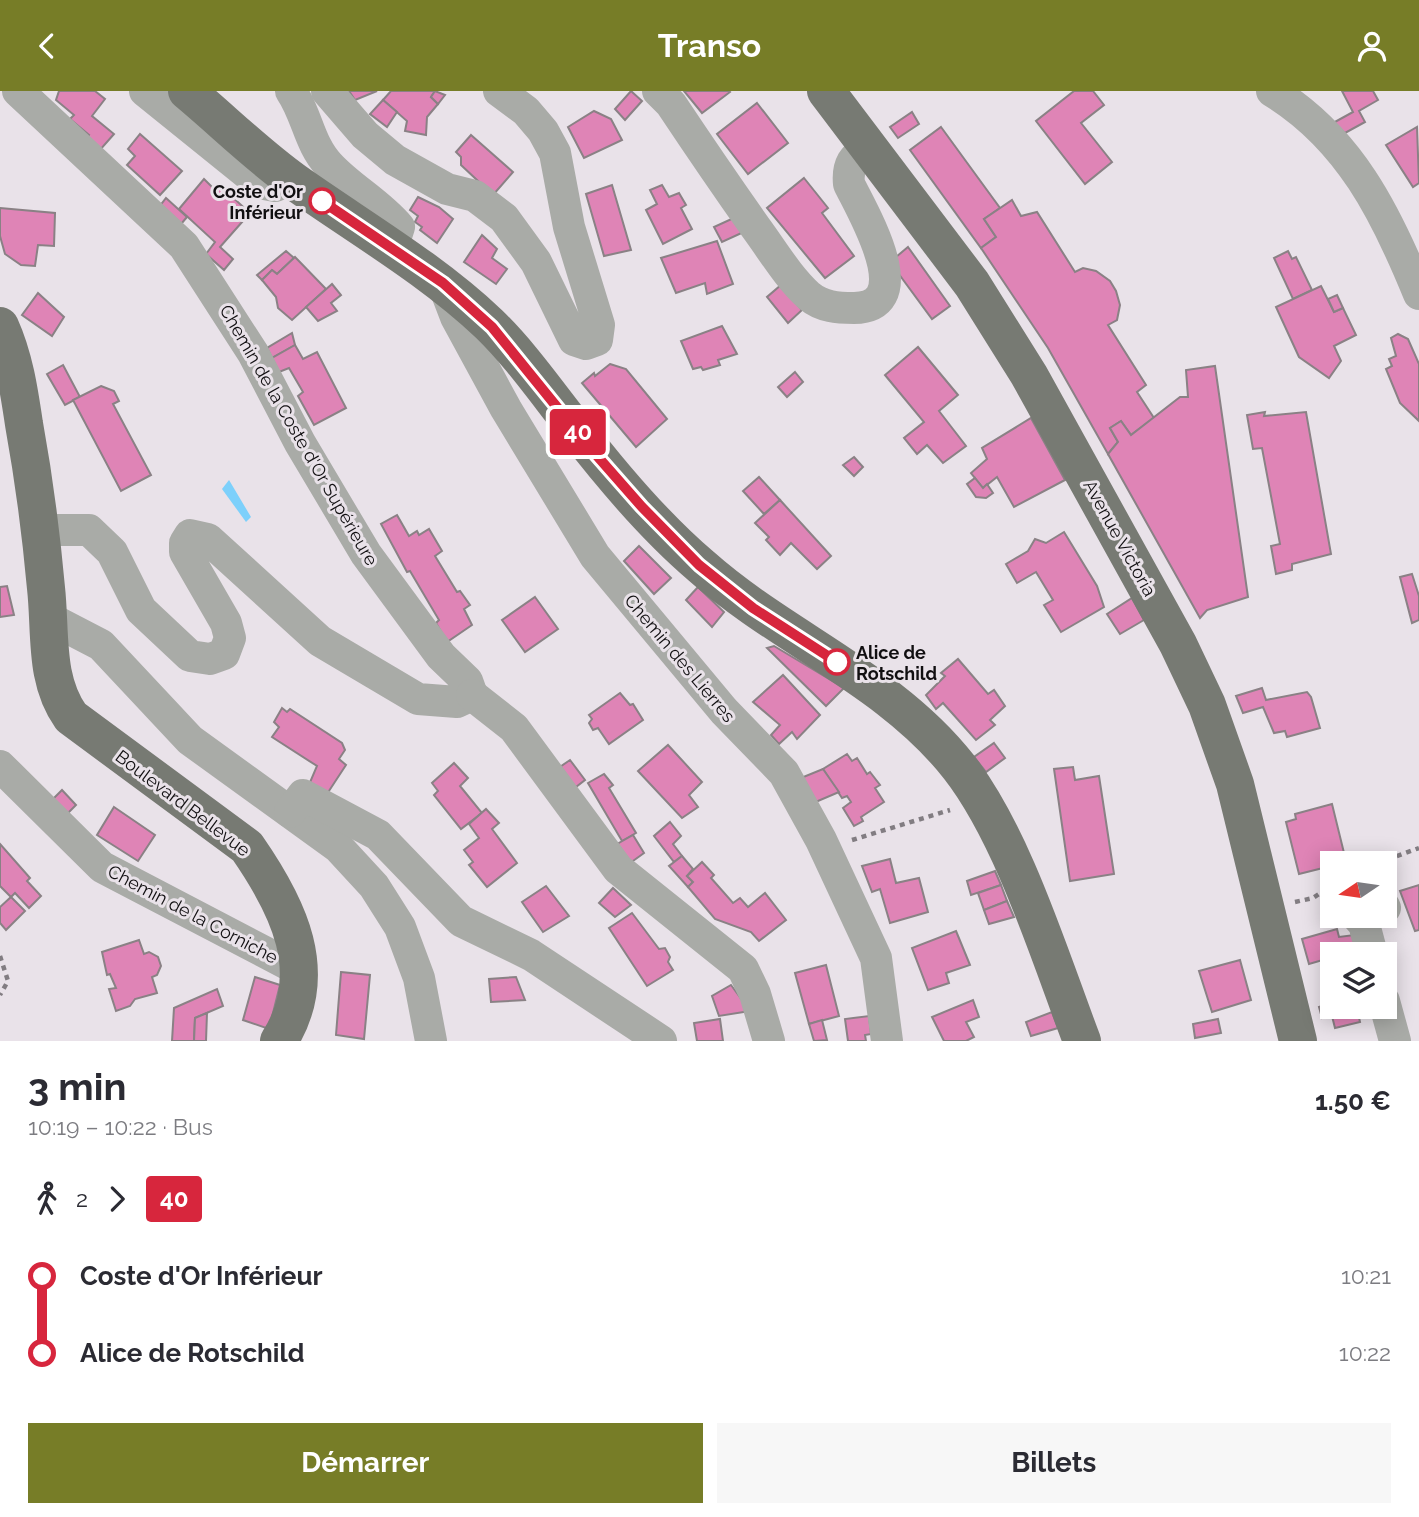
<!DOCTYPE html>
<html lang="fr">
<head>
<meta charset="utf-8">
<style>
	body { margin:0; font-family:Raleway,sans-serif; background:#f7f7f7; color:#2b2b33; height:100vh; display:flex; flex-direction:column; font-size:26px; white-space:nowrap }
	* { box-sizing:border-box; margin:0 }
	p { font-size:23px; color:#7c7c81 }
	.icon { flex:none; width:38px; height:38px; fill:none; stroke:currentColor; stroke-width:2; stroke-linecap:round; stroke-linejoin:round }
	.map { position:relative; height:950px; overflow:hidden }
	.side { display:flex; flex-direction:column; background:#fff; flex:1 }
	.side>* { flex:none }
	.badge { padding:0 14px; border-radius:5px; font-size:24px; line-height:46px }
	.needle { width:46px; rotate:257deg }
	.tools { position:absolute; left:1320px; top:760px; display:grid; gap:14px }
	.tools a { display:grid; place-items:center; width:77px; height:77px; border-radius:0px; background:#fff; box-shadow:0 4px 18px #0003; font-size:35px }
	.map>.badge { position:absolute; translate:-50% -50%; box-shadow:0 0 0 4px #fff }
	.legs { display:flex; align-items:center; gap:10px; height:77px; padding:0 28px; font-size:23px }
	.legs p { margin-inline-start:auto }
	.head { display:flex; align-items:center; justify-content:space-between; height:119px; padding:0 28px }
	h1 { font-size:38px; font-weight:700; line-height:52px }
	.cta { display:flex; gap:14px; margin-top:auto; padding:14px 28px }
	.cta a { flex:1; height:80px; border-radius:0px; background:#777d27; color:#fff; font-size:28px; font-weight:700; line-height:80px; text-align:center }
	.cta a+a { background:#f7f7f7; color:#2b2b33 }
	ul { padding:0 28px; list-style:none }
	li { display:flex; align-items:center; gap:24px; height:77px; font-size:26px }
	li i { display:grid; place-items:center; width:10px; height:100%; margin:0 9px; background:currentColor }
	li i::after { content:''; width:18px; height:18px; margin:-9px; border:5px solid; border-radius:50%; background:#fff }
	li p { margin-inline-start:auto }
	li:first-child i { background:linear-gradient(#0000 50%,currentColor 0) }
	li:last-child i { background:linear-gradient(currentColor 50%,#0000 0) }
	header { display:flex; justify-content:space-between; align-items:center; height:91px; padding:0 28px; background:#777d27; color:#fff; font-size:32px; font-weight:700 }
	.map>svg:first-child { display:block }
	.water { fill:#7dd0fb }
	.building { fill:#df84b6; stroke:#8a8185; stroke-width:2 }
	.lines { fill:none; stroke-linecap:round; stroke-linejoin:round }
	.path { stroke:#827d82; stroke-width:4.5; stroke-dasharray:5 5; stroke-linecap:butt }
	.minor { stroke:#a9aba7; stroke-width:32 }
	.major { stroke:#777a73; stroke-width:38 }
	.line-1-casing { stroke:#fff; stroke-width:16 }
	.line-1 { stroke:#d7263d; stroke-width:10 }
	.stop-1-dot { fill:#fff; stroke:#d7263d; stroke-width:3.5 }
	.labels { text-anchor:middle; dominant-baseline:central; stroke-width:6; stroke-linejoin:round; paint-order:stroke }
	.stop-label { font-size:18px; font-weight:bold; fill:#110f11; stroke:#e9e2e9; text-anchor:end }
	.street-label { font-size:18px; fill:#110f11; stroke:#e9e2e9 }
</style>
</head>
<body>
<header><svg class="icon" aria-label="back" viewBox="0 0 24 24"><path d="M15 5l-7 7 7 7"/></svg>Transo<svg class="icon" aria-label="person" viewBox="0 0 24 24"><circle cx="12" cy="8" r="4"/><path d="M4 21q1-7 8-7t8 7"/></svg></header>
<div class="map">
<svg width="1419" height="950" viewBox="0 0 1419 950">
	<rect width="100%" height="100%" fill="#e9e2e9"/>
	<polygon class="water" points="229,389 251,426 246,431 222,398"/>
	<g class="building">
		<polygon points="59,0 95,0 105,8 92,25 114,43 100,59 86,48 89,44 70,28 74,24 56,9"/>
		<polygon points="349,0 377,0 355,9"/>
		<polygon points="391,0 435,0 431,6 438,13 427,26 426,44 405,40 407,30 383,9"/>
		<polygon points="435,0 445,4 438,13 431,6"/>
		<polygon points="631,0 642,10 625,29 615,18"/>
		<polygon points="684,0 729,0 730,1 702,22"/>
		<polygon points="1074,0 1093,0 1104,14 1081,32 1112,71 1085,93 1036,30"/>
		<polygon points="1342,0 1373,0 1378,9 1359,20 1365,31 1345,42 1333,32 1353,21"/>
		<polygon points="383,9 397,21 387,36 370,23"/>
		<polygon points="757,12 788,52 748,83 717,43"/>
		<polygon points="594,20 611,28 622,49 584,67 568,36"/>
		<polygon points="912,21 919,33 898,47 890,36"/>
		<polygon points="941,36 1000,117 984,128 996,146 981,157 910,59"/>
		<polygon points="1417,36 1419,92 1413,96 1386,54"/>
		<polygon points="140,43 182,80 160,104 127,74 135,65 128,58"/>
		<polygon points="471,44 513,81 493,104 461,74 461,66 456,61"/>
		<polygon points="804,87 828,117 822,122 854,165 825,187 767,117"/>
		<polygon points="204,88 213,97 218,93 250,122 220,156 233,168 224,179 206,163 215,151 179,118"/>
		<polygon points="612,94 631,159 604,165 586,103"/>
		<polygon points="662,94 669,106 679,102 686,114 681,117 692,138 663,153 646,119 657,113 650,99"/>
		<polygon points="418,106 439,116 453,128 437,152 420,139 422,136 415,131 418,125 410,119"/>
		<polygon points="166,107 187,126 176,139 156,120"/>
		<polygon points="1012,109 1021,125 1037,121 1075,181 1083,177 1096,180 1110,190 1116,200 1120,214 1117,229 1108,234 1146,294 1137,301 1154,327 1131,344 1121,330 1110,337 1118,351 1108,363 1048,257 981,157 996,146 984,128"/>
		<polygon points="0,117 55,122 54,155 38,154 35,175 21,174 5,163 0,145"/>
		<polygon points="738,125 748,139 722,151 714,136"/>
		<polygon points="482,144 497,158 492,167 507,178 496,193 464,171"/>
		<polygon points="717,150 733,193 707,203 705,192 676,202 661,167"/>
		<polygon points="908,156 950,215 932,228 890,171"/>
		<polygon points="286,160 294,167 277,183 272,179 262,189 257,184"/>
		<polygon points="1288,160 1292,168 1296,166 1312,199 1293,208 1274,167"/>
		<polygon points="295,166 326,198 292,229 278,217 276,206 262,189 272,179 277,183"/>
		<polygon points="332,193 341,204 331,212 337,220 318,230 306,216"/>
		<polygon points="781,194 802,219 788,232 767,206"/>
		<polygon points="1321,195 1334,221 1343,217 1356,244 1334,255 1341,270 1329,287 1299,266 1276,216"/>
		<polygon points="38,202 64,226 52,245 22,224"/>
		<polygon points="1337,204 1343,217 1334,221 1328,208"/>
		<polygon points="722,235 737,263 718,269 720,274 703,279 701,276 693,278 681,250"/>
		<polygon points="292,242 295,254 272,267 267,257"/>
		<polygon points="1398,243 1408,248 1419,273 1419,330 1400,312 1386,278 1392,275 1389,268 1396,265 1391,247"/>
		<polygon points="295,254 303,268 317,261 346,317 314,334 298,305 303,301 289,277 279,281 272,267"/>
		<polygon points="918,256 958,304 939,320 966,355 943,372 927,354 917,363 904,347 924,331 885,284"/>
		<polygon points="610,273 626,278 667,328 636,356 582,292 594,282 595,285"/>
		<polygon points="63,274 80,306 65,314 47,283"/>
		<polygon points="1215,275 1248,506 1207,519 1200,527 1108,363 1118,351 1110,337 1121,330 1131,344 1180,306 1188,306 1186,279"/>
		<polygon points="795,281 803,291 787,306 778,296"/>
		<polygon points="101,295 114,300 119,310 113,313 151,384 121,400 73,309"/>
		<polygon points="1265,321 1264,325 1306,321 1331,463 1292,473 1292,479 1276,483 1271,455 1280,453 1262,357 1253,358 1247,324"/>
		<polygon points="1031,327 1065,389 1014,416 997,386 983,397 971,382 987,368 982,357"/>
		<polygon points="854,366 863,376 854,385 843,374"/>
		<polygon points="759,386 780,409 764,423 743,400"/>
		<polygon points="975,387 983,397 987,393 993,402 986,407 976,406 967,393"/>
		<polygon points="780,409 831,465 817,478 791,452 780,464 766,449 769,446 755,432"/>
		<polygon points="397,424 409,445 417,440 419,444 429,438 442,460 435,465 457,501 460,500 470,514 464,518 472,534 447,551 436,532 439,529 410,480 407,481 381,433"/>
		<polygon points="1064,441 1097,495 1104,516 1061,541 1044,514 1053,509 1036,481 1017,492 1006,473 1028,460 1035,448 1046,452"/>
		<polygon points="639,455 671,487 654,503 624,470"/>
		<polygon points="1412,483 1419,505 1419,529 1412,532 1400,486"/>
		<polygon points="7,495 14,524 0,526 0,496"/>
		<polygon points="698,496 724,521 712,536 686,509"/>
		<polygon points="535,506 558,538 525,561 502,529"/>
		<polygon points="1132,507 1144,529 1120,543 1107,523"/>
		<polygon points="774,555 844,597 826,615 767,557"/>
		<polygon points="958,568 988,603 994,599 1005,615 990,629 995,634 976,649 943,612 936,618 926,604 945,585 941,582"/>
		<polygon points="783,584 820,624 797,648 792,641 779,653 771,644 780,634 753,611"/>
		<polygon points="1262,597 1266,609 1307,601 1311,606 1320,637 1287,646 1285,640 1274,642 1263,616 1243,622 1236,605"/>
		<polygon points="620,602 630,614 633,613 643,629 609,653 598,637 593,639 589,632 592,628 589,624"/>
		<polygon points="282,617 287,621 290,618 342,652 345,659 339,668 346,674 325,706 308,696 317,675 272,646 279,636 274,631"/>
		<polygon points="994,652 1005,667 986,681 974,666"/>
		<polygon points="668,654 702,691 689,704 698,716 682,727 638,680"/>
		<polygon points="847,663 852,670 857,667 867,683 870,681 880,694 875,697 884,711 861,726 863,730 854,735 843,717 851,711 847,705 842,707 823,678"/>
		<polygon points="570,669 585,689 572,699 557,678"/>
		<polygon points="454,672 468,687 460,695 482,722 461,738 434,704 438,700 432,692"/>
		<polygon points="1073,676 1075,689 1099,685 1114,783 1070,790 1054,678"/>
		<polygon points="823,678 839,701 811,713 796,689"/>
		<polygon points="604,683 613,694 609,697 636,742 622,750 588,692"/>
		<polygon points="62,699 76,714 66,724 51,710"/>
		<polygon points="1332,713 1345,766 1330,770 1331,775 1299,783 1286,731 1296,728 1295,723"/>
		<polygon points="114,716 155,744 138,770 97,744"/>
		<polygon points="486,718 499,732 492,738 517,772 487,796 469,774 473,771 464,759 479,747 469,733"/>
		<polygon points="670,731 681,745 673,753 682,765 674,771 654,745"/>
		<polygon points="633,744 644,762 626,775 610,757"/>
		<polygon points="0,753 30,787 27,790 41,805 29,817 15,802 11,806 0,795"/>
		<polygon points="682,765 693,778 687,785 693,791 688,796 669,775"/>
		<polygon points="890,768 896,792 919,787 928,821 890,832 880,798 872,801 862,775"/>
		<polygon points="702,771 714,784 711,787 733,812 740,807 748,816 765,802 786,829 759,850 751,841 715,828 688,796 693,791 687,785"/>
		<polygon points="995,780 1001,794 971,804 967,790"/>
		<polygon points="1001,794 1007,810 984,819 978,802"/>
		<polygon points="1419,794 1419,839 1415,840 1400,800"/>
		<polygon points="546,795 569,825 543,841 522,811"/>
		<polygon points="613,797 631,814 615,826 599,812"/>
		<polygon points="11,806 25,820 6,839 0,832 0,816"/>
		<polygon points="1007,810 1014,826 989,833 984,819"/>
		<polygon points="632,822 659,858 665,857 670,866 668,871 673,879 647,895 609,837"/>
		<polygon points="1337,838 1339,846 1354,844 1359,863 1332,863 1332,895 1326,868 1309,873 1302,848"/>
		<polygon points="956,840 970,874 946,882 949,892 928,899 912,857"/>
		<polygon points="139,849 144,863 149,861 158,866 161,875 157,884 152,886 157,902 135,908 130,915 116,920 109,898 116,897 110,883 107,884 102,861"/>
		<polygon points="1240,869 1251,909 1212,921 1199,880"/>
		<polygon points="826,874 839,925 809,933 795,882"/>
		<polygon points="341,881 370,884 364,948 336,944"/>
		<polygon points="255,886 280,894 269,938 243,929"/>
		<polygon points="516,886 525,909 491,911 489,888"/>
		<polygon points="731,894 750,920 719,925 712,905"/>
		<polygon points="217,898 223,915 195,927 194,950 172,950 174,917"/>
		<polygon points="973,909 979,926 966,931 974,946 966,950 944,950 932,926"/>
		<polygon points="1332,912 1332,915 1372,915 1372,918 1358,922 1360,931 1335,937 1332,925 1322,927 1319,916"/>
		<polygon points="1052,921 1058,937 1031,945 1026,931"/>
		<polygon points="207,922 206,950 194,950 195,927"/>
		<polygon points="869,925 871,943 865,944 866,950 848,950 845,928"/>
		<polygon points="720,928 723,950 697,950 694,932"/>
		<polygon points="1218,928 1221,942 1195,947 1193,933"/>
		<polygon points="822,929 827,949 814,950 809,933"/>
	</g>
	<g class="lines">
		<g class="path">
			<polyline points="852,749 950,719"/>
			<polyline points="1378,772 1419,757"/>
			<polyline points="1295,811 1313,807 1332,794"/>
			<polyline points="0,865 8,890 0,904"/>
		</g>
		<g class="minor">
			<polyline points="18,0 184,155 253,262 300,352 366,463 441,565 467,590 472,604 457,611 418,608 320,550 208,448 190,444 185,452 185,461 226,532 230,547 224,563 210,568 190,565 141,519 112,461 89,439 41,439"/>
			<polyline points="145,0 259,92 275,95 291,88"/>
			<path d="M291,0c16,23 18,53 38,74 21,23 50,38 70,62l-7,22"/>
			<polyline points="327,0 365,44 395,69 447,98 475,105 504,127 536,171 574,249 586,253 597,249 599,234 569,136 555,62 543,40 526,20 499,0"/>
			<path d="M658,0l13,13c28,42 56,83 85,124 17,23 32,49 53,68 13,11 29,12 45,12 66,-1 8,-97 -5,-124 -2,-20 5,-27 19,-38"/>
			<path d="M1272,0c77,47 114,122 147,203"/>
			<polyline points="443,192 456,226 506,318 595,465 724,620 784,682 821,749 876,867 887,950"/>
			<polyline points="49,527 101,554 190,649 338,756 374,795 400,836 419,887 431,950"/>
			<polyline points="472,604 514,637 618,778 743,878 755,903 769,950"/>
			<polyline points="0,675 102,776 299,879"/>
			<polyline points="290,721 303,704 378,744 461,830 531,864 661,950"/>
			<polyline points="1384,815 1385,817"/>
			<polyline points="1356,824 1364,833 1372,863"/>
			<polyline points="1384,910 1395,950"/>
		</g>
		<g class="major">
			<path d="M187,0c36,30 70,64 108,91 65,46 136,87 194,142 32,31 58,69 86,104 37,48 79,98 126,138 82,73 189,113 258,201 54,69 91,190 123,274"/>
			<polyline points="826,0 972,193 1029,284 1178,553 1207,614 1235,693 1298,950"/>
			<path d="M0,235c14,31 19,64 24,98 10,55 17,109 22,164 5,45 -2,91 25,129l176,130c41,59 75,126 32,194"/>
		</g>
	</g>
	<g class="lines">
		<defs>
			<polyline id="line-1" points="322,110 443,192 492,236 591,358 642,416 699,474 753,517 837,571"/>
		</defs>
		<use href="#line-1" class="line-1-casing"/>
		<use href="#line-1" class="line-1"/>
	</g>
	<g class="stop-1-dot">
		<circle cx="322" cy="110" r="12"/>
		<circle cx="837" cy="571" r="12"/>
	</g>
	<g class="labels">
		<g class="stop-label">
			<text x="303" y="100">Coste d'Or<tspan x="303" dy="21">Inférieur</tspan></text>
			<text x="856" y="561" text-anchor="start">Alice de<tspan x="856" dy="21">Rotschild</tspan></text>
		</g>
		<g class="street-label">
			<text transform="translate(299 344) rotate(60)">Chemin de la Coste d'Or Supérieure</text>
			<text transform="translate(1120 447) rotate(61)">Avenue Victoria</text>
			<text transform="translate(680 567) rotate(50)">Chemin des Lierres</text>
			<text transform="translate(183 712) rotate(37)">Boulevard Bellevue</text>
			<text transform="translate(193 823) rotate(28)">Chemin de la Corniche</text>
		</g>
	</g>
</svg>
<div class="tools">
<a><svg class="needle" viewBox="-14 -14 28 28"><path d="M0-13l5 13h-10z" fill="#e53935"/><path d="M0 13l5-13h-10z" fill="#7c7c81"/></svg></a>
<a><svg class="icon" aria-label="layers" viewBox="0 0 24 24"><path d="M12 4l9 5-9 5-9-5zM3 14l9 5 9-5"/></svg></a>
</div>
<b class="badge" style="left:578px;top:341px;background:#d7263d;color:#fff">40</b>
</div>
<section class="side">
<div class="head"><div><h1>3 min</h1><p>10:19 – 10:22 · Bus</p></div><b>1.50 €</b></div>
<div class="legs"><svg class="icon" aria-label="walk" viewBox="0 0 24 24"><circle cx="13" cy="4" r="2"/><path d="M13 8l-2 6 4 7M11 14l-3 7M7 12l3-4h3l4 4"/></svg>2<svg class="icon" aria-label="forward" viewBox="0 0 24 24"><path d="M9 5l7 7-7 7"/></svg><b class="badge" style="background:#d7263d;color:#fff">40</b></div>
<ul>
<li><i style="color:#d7263d"></i><b>Coste d'Or Inférieur</b><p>10:21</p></li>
<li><i style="color:#d7263d"></i><b>Alice de Rotschild</b><p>10:22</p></li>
</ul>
<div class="cta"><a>Démarrer</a><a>Billets</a></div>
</section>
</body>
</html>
